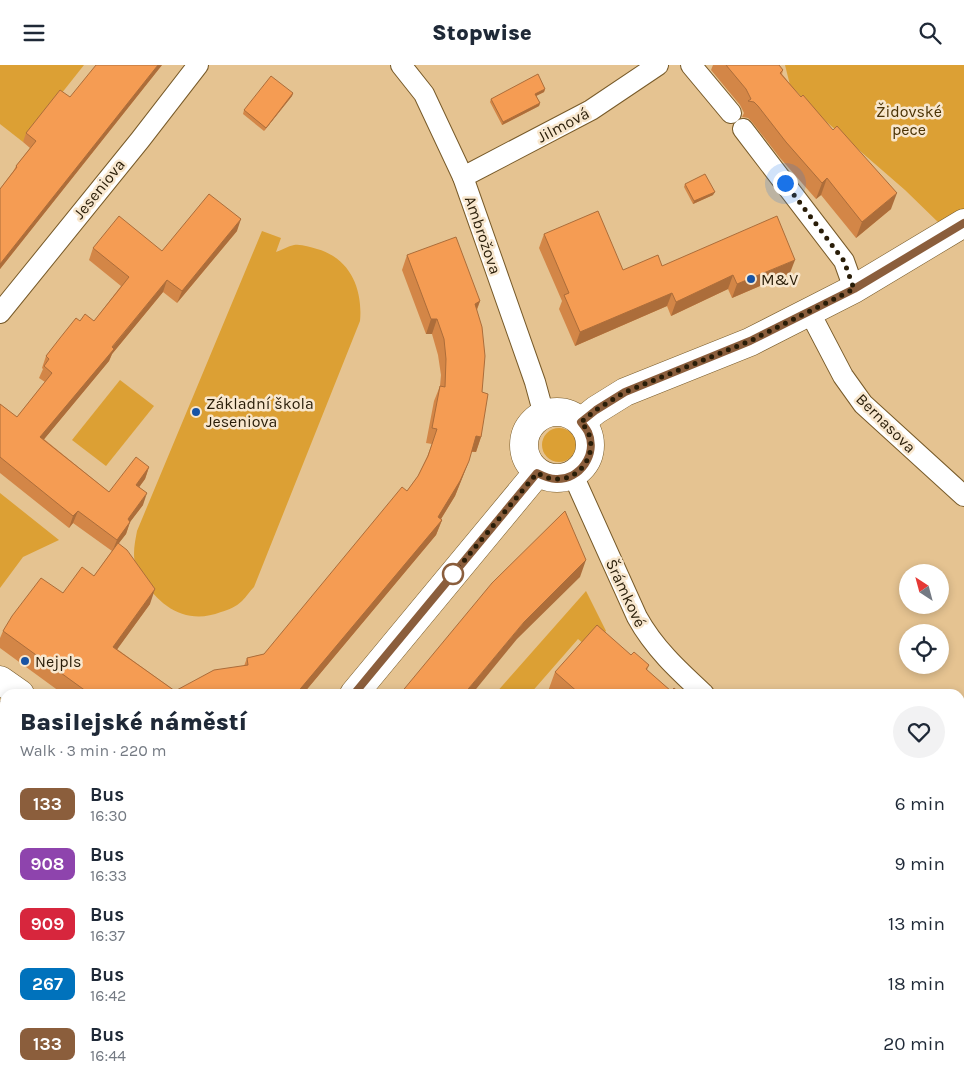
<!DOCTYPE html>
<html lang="en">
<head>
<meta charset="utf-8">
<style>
	body { margin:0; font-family:Karla,sans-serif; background:#f2f2f3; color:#1f2937; height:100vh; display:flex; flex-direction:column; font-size:19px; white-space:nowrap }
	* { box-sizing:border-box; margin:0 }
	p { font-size:16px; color:#747a83 }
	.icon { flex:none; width:28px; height:28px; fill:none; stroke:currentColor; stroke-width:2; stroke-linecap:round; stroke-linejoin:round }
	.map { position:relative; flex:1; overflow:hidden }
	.side { position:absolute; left:0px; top:624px; width:965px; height:396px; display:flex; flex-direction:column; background:#fff; border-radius:15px 15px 0 0; box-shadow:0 2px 8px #0003 }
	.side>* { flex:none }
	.badge { padding:0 10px; border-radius:8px; font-size:18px; line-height:32px }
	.needle { width:32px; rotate:324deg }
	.tools { position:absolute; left:899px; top:499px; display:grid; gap:10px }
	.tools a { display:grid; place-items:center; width:50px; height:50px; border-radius:50%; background:#fff; box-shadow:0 2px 8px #0003; font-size:25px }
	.you { position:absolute; width:25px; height:25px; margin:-12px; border:4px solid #fff; border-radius:50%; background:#1a73e8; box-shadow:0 0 0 8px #1a73e833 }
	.map>.badge { position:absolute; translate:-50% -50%; box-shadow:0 0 0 2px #fff }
	.round { display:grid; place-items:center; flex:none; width:52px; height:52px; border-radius:26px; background:#f2f2f3 }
	.summary { display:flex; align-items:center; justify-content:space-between; height:85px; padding:0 20px }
	h1 { font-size:24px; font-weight:800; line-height:38px }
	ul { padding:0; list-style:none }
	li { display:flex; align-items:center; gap:15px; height:60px; padding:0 20px }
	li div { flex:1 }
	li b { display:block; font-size:19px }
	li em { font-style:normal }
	li .badge { min-width:55px; font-weight:700; text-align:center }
	header { display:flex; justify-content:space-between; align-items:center; height:65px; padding:0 20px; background:#fff; font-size:22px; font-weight:800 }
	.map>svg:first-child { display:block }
	.green { fill:#dca034 }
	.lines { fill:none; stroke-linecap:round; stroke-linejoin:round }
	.street-casing { stroke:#775a29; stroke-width:22 }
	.secondary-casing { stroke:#775a29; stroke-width:29 }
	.street { stroke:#fff; stroke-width:20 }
	.secondary { stroke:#fff; stroke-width:28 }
	.tram { stroke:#544328; stroke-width:1 }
	.wall { fill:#d38647 }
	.shaded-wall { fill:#ac6d3a }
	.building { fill:#f59c53; stroke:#ac6d3a }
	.line-casing { stroke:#fff; stroke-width:11 }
	.line { stroke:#8b5e3c; stroke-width:8 }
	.walk { stroke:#291d08; stroke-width:5; stroke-dasharray:0 9 }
	.poi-dot { fill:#1753a4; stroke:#f8e7ce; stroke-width:2 }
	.stop-dot { fill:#fff; stroke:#8b5e3c; stroke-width:2.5 }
	.labels { text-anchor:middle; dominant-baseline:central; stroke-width:5; stroke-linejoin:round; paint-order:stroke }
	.park-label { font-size:16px; fill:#4b3305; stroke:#f8e7ce }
	.street-label { font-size:16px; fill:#291d08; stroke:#f8e7ce }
	.poi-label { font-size:16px; fill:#291d08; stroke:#f8e7ce; text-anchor:start }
</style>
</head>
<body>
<header><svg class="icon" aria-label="menu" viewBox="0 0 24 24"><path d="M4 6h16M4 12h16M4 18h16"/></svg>Stopwise<svg class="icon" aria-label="search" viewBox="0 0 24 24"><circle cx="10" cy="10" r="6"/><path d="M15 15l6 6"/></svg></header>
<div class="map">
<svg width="964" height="1019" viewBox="0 0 964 1019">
	<rect width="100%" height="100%" fill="#e5c391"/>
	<g class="green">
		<polygon points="0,0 84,0 23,77 0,59"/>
		<polygon points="785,0 964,0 964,145 941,160 905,125 822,53 790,20"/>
		<path d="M262,166l19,7 -5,14c6,-2 12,-6 18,-7 8,-1 15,2 23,4 33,9 46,40 43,72l-106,266c-4,4 -8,10 -12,14 -6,6 -14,9 -21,11 -33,13 -61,-4 -78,-33 -2,-4 -6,-8 -7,-13 -4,-11 -1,-24 1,-35z"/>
		<polygon points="120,315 154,341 106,401 72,375"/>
		<circle cx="559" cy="380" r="17"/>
		<polygon points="0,428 59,475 23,492 0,523"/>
		<polygon points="586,526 606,566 590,584 578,574 530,629 495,629"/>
		<polygon points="5,828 5,931 0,941 0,834"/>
	</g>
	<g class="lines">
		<defs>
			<g id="street">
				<polyline points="401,0 424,29 463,112 535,317 544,350"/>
				<polyline points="691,0 731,48"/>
				<polyline points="743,64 844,196 854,224"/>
				<polyline points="463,112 591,45 658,0"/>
				<polyline points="809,246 843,311 863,339 964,431"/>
				<polyline points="0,248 140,75 198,0"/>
				<path d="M573,410l64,142c17,31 41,53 67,77"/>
				<polyline points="609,1015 613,1019"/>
				<polyline points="64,1019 67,1015"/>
			</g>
			<g id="secondary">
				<circle cx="557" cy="380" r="33"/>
				<polyline points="581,357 596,345 625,327 750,277 854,224 964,158"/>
				<polyline points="0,615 20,629"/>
				<polyline points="354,629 537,408"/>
				<polyline points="0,667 5,671"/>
				<polyline points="455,1015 460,1019"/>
				<polyline points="524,1015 529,1019"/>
			</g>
		</defs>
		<use href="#street" class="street-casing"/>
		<use href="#secondary" class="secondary-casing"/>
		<use href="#street" class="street"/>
		<use href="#secondary" class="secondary"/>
		<g class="tram">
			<polyline points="0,636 5,640"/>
			<polyline points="0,648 5,652"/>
			<polyline points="482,1015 486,1019"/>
			<polyline points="497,1015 501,1019"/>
		</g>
	</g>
	<g class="wall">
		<polygon points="162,0 0,204 0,124 14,105 16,101 30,83 23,77 26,68 70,32"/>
		<polygon points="713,0 779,0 783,5 782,9 891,144 856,173 821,130 816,134 780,93 752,57 748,53 742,52 744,48 740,40 711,5"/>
		<polygon points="545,24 544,27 536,31 540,38 539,41 502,60 490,37 491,34"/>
		<polygon points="293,28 292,31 264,66 243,49 244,45"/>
		<polygon points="685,119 713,130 693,139 684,122"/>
		<polygon points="237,166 177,238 163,227 112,289 109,296 44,374 109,427 149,402 145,414 139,422 143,440 130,457 126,469 118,479 150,539 117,584 175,626 244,601 247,593 264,589 407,426 418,411 427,392 432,379 426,378 434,336 440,321 441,310 438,290 432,269 426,269 402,205 407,190 480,236 477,245 482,327 481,372 476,387 471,387 463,411 455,431 441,454 442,455 436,470 303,629 63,629 0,583 0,573 3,566 63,528 94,511 112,486 73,458 69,463 0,408 0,339 17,352 45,317 39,313 43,304 42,303 46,291 80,256 94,256 121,221 89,195 93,183 162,186"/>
		<polygon points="544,169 623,205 662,201 790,208 732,233 728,224 671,251 667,241 575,281 559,244 562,236 539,183"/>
		<polygon points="631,590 649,600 647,605 671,626 681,629 547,629 555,607"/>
		<polygon points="0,675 5,679 5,763 0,759"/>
		<polygon points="5,941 5,1015 25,1015 23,1019 0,1019 0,949"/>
		<polygon points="341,1015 448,1015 453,1019 346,1019"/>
		<polygon points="661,1015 791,1015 796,1019 666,1019"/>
	</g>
	<g class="shaded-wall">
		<polygon points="158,0 162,0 0,204 0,199"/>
		<polygon points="545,24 544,27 534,32 535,29"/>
		<polygon points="293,28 292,31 264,66 266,63"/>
		<polygon points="540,38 539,41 502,60 503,57"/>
		<polygon points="827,113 821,130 816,134 822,118"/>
		<polygon points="715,127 713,130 693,139 694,136"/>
		<polygon points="897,128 891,144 856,173 862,157"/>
		<polygon points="241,154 237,166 177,238 182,226"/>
		<polygon points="795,195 790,208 732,233 737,219"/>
		<polygon points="733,210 728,224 671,251 676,237"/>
		<polygon points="167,215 163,227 112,289 109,296 36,384 40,372"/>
		<polygon points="672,228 667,241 575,281 580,267"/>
		<polygon points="480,236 474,251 475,239"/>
		<polygon points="431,254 437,254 432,269 426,269"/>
		<polygon points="476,371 481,372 476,387 470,386"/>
		<polygon points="469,396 455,431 436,462 442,455 436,470 303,629 296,629 438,452"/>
		<polygon points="149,402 145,414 132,432 136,420"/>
		<polygon points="147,428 143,440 130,457 126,469 112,487 117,475 128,454"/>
		<polygon points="78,446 73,458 69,463 73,451"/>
		<polygon points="586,495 580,512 517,574 472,629 464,629 524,557"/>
		<polygon points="155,524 150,539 108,597 113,582"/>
		<polygon points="21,1015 25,1015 23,1019 18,1019"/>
		<polygon points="138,1015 142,1015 140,1019 135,1019"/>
	</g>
	<g class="building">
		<polygon points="96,0 158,0 0,199 0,124 17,102 16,101 36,76 26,68 60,25 70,32"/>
		<polygon points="726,0 779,0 783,5 780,8 801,32 803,30 833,65 837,61 897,128 862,157 827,113 822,118 786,77 758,41 754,37 748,36 751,34 746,24"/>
		<polygon points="538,9 545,24 535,29 540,38 503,57 491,34"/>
		<polygon points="271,11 293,28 266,63 244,45"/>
		<polygon points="705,109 715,127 694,136 685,119"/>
		<polygon points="209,129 241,154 182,226 167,215 112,282 114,284 40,372 109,427 136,392 149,402 136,420 147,428 128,454 130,457 117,475 78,446 73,451 0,392 0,339 17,352 52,308 44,301 49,294 46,291 60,273 76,253 80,256 85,249 94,256 129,212 93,183 119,151 162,186"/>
		<polygon points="598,146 623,205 658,190 662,201 777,151 795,195 737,219 733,210 676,237 672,228 580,267 564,230 569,228 544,169"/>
		<polygon points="456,172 480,236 475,239 482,262 485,291 482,327 488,329 481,372 476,371 469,396 460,416 438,452 442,455 296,629 90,629 3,566 12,551 41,513 63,528 82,502 94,511 118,478 127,485 155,524 113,582 175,626 214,605 248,600 247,593 264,589 402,422 407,426 418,411 428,391 437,364 432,363 440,321 445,322 446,294 444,274 437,254 431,254 407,190"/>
		<polygon points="565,446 586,495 524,557 464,629 400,629 492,518"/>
		<polygon points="597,560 631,590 634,587 649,600 646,604 671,626 674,623 681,629 580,629 555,607"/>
		<polygon points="0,675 5,679 5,743 0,739"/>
		<polygon points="960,897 964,900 964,1019 915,1019 919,1015 960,1015"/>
		<polygon points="5,941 5,1012 0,1009 0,949"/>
		<polygon points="10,1015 21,1015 18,1019 16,1019"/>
		<polygon points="93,1015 138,1015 135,1019 90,1019"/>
		<polygon points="368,1015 448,1015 453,1019 372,1019"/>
		<polygon points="680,1015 791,1015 796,1019 684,1019"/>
	</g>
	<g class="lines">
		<defs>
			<path id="line" d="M354,629l183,-221c6,3 12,6 19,6 24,1 42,-25 32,-47 -2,-4 -5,-7 -7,-10l15,-12 29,-18 125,-51 104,-52 110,-66"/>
		</defs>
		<use href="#line" class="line-casing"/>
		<use href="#line" class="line"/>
		<path class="walk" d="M453,509l84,-101c6,3 12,6 19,6 24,1 42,-25 32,-47 -2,-4 -5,-7 -7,-10l15,-12 29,-18 125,-51 104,-52 -10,-28 -59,-78"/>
	</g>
	<g class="poi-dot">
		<circle cx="751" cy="214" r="5"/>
		<circle cx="196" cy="347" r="5"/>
		<circle cx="25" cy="596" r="5"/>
	</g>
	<circle class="stop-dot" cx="453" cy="509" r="10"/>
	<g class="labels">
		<g class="park-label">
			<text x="909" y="46">Židovské<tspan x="909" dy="18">pece</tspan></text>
		</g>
		<g class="street-label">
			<text transform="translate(563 60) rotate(-28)">Jilmová</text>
			<text transform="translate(99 124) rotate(-51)">Jeseniova</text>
			<text transform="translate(483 170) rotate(71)">Ambrožova</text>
			<text transform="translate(886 358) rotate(45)">Bernasova</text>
			<text transform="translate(626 528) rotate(65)">Šrámkové</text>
		</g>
		<g class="poi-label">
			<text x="761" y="214">M&amp;V</text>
			<text x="206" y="338">Základní škola<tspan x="206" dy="18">Jeseniova</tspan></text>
			<text x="35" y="596">Nejpls</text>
		</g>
	</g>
</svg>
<div class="tools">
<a><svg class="needle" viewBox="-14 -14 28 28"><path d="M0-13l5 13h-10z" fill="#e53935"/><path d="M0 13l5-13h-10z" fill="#747a83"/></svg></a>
<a><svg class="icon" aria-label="locate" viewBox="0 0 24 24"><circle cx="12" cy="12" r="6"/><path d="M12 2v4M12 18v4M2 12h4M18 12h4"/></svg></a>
</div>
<div class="you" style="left:785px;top:118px"></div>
<section class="side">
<div class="summary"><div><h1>Basilejské náměstí</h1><p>Walk · 3 min · 220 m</p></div><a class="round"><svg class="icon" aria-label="heart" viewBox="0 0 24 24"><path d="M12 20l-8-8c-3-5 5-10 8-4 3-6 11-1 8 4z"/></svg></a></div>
<ul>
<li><span class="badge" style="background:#8b5e3c;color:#fff">133</span><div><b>Bus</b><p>16:30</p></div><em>6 min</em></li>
<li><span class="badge" style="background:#8e44ad;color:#fff">908</span><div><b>Bus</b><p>16:33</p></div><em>9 min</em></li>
<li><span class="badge" style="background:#d7263d;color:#fff">909</span><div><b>Bus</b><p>16:37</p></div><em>13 min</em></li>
<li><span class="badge" style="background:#0072bc;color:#fff">267</span><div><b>Bus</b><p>16:42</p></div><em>18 min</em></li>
<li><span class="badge" style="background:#8b5e3c;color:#fff">133</span><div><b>Bus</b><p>16:44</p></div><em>20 min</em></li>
</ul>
</section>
</div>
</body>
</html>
